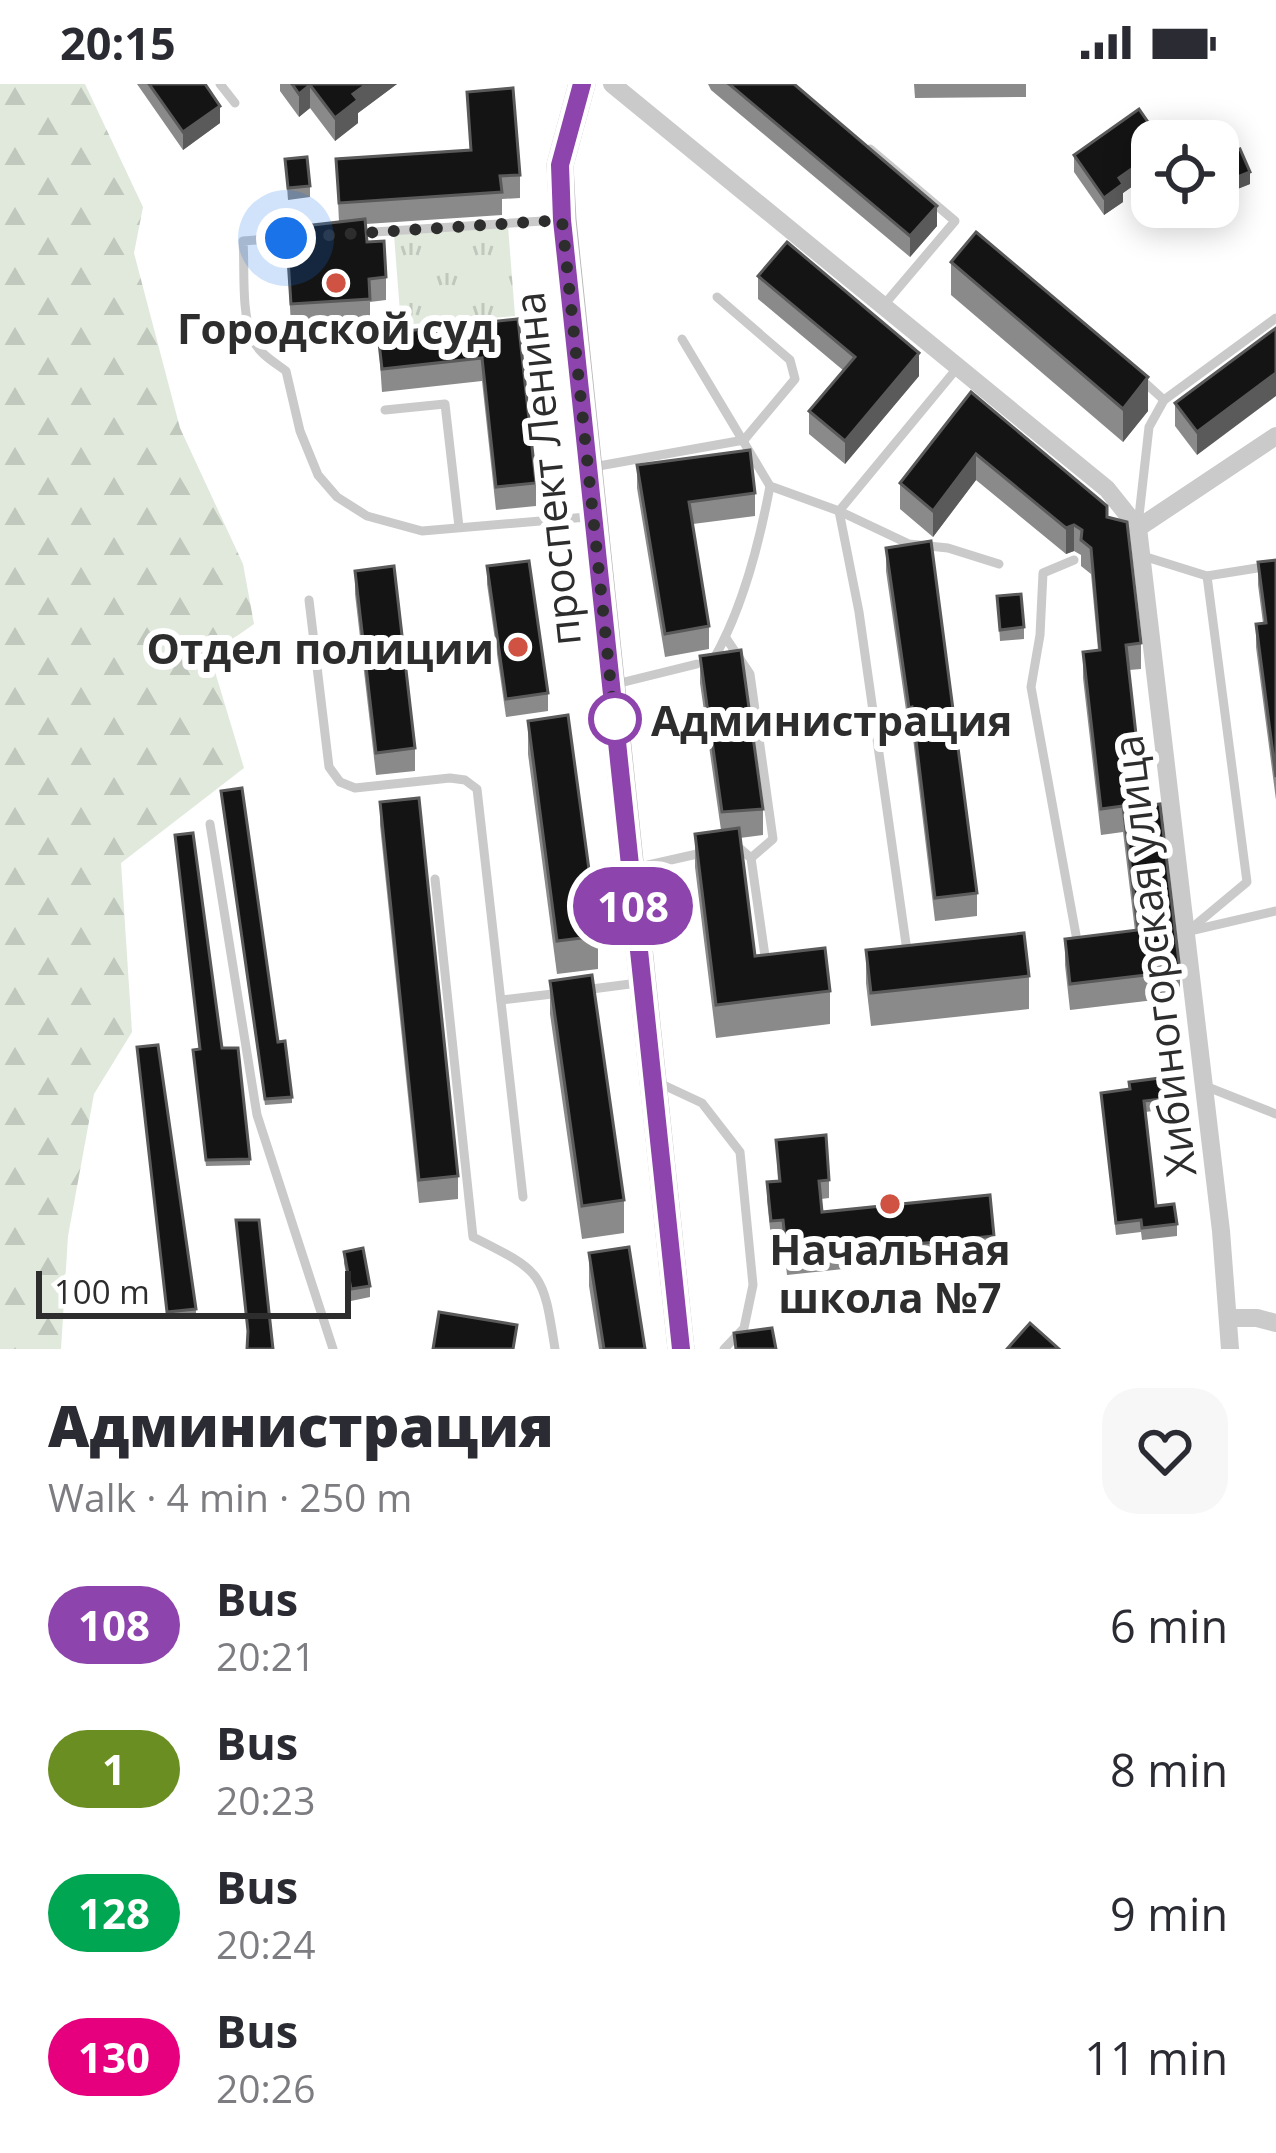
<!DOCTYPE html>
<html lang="en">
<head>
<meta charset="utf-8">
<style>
	body { margin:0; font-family:"Open Sans",sans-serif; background:#f7f7f7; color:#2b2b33; height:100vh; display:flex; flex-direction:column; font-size:45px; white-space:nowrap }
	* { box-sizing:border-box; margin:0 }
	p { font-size:39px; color:#7c7c81 }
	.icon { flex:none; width:66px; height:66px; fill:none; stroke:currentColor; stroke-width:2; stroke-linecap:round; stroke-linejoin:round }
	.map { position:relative; height:1265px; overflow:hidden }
	.side { display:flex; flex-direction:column; background:#fff; flex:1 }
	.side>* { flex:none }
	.badge { padding:0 24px; border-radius:39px; font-size:42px; line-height:78px }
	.tools { position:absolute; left:1131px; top:36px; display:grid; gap:24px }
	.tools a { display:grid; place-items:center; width:108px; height:108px; border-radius:24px; background:#fff; box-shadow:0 6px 30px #0003; font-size:60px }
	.scale { position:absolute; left:36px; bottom:30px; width:315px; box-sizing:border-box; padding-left:12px; border:6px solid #2d2d2d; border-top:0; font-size:33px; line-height:42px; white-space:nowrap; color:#2d2d2d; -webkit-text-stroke:9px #fff; paint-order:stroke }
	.you { position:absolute; width:60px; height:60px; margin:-30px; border:9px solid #fff; border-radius:50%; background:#1a73e8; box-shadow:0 0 0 18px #1a73e833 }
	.map>.badge { position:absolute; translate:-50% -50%; box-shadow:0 0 0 6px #fff }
	.round { display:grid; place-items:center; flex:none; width:126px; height:126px; border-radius:36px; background:#f7f7f7 }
	.head { display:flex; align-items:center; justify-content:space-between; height:204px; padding:0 48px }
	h1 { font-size:57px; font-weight:800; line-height:90px }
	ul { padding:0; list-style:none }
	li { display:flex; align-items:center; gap:36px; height:144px; padding:0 48px }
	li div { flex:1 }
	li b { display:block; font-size:45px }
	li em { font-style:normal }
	li .badge { min-width:132px; font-weight:700; text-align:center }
	.status { display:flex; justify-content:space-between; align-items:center; height:84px; padding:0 60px; background:#fff; direction:ltr }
	.status svg { height:33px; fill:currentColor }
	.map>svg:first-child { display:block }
	.grass { fill:url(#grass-tufts) }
	.forest { fill:url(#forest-firs) }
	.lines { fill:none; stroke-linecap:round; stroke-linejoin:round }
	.lane { stroke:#cacaca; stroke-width:9 }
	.street { stroke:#cacaca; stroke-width:18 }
	.secondary { stroke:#b7b7b7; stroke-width:27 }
	.wall { fill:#8a8a8a }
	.shaded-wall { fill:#5a5a5a }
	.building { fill:#141414; stroke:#5a5a5a; stroke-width:3 }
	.line-casing { stroke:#fff; stroke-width:27 }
	.line { stroke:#8e44ad; stroke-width:18 }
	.walk { stroke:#2d2d2d; stroke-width:12; stroke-dasharray:0 21.6 }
	.poi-dot { fill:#d05242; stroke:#fff; stroke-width:4.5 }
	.stop-dot { fill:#fff; stroke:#8e44ad; stroke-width:6 }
	.labels { text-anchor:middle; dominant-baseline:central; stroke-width:12; stroke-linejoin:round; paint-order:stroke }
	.poi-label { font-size:42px; font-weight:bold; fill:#2d2d2d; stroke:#fff }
	.street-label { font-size:42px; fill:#2d2d2d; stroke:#fff }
	.stop-label { font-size:42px; font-weight:bold; fill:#2d2d2d; stroke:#fff; text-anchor:start }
</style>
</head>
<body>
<div class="status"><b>20:15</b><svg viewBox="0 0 49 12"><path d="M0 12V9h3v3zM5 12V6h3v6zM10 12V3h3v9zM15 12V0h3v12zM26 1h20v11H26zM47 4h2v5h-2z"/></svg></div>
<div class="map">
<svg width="1276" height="1265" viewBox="0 0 1276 1265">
	<defs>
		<pattern id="grass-tufts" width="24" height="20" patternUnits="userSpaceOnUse" patternTransform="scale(3)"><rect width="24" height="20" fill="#e0e9dc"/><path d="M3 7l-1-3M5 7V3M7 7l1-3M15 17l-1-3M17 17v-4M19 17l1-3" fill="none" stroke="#c0c8bd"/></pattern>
		<pattern id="forest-firs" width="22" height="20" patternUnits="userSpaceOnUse" patternTransform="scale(3)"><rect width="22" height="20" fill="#e0e9dc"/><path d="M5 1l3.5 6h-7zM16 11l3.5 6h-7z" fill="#c0c8bd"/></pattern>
	</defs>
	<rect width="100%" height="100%" fill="#fff"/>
	<polygon class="grass" points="508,142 515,232 401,241 394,151"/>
	<polygon class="forest" points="0,0 85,0 143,123 134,169 180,344 243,480 254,540 210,571 244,684 121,779 132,948 94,1010 68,1152 61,1265 0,1265"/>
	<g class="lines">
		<g class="lane">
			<polyline points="220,0 235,19"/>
			<polyline points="870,65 955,137 883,222"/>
			<polyline points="359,149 558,136"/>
			<path d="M294,153l-51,4c2,29 -2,69 9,97 6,15 22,24 34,33l14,60 18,44 19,22 30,19 55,15 165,-14"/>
			<polyline points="682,255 770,402 839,427 958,283"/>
			<polyline points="1142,296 1164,316 1276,234"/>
			<polyline points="385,326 445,320 459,443"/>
			<polyline points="593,383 744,356 795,295 790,276 717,213"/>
			<polyline points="839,427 859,528 907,867"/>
			<polyline points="839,427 909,460 948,464 999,480"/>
			<polyline points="1138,441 1149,343 1164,316"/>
			<polyline points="1143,472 1207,492 1247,798 1187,848"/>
			<polyline points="1074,476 1043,489 1040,551 1031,603 1076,851"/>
			<polyline points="1207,492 1276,481"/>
			<polyline points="309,516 329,683 340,698 355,704 450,694 465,696 477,705 523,1113"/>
			<polyline points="726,554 750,590 773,755 751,774"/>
			<path d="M712,578c30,-51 47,-117 58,-176"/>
			<polyline points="616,600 697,580"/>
			<polyline points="210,740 257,1031 333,1265"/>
			<polyline points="737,762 751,774 766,879"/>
			<polyline points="635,784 706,768"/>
			<path d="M435,795l38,358c70,35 70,35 82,112"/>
			<polyline points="1194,846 1276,827"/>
			<polyline points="584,906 638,899"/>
			<polyline points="501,916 561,909"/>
			<polyline points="657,998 702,1019 740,1068 753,1201 744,1244 724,1265"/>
			<polyline points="1205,1002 1276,1030"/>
		</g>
		<g class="street">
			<polyline points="612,0 1107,405 1138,444 1221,1147 1230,1265"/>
			<polyline points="1138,444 1276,352"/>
			<polyline points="1229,1234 1257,1234 1276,1239"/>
		</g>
		<polyline class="secondary" points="582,0 560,81 563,136 681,1265"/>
	</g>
	<g class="wall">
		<polygon points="137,0 205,0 220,39 183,66"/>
		<polygon points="280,0 397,0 358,29 358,39 335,57 310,24 299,33 280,7"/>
		<polygon points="708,0 794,0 937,142 910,173 711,6"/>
		<polygon points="914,0 1026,0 1026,13 915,14"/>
		<polygon points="467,8 520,91 520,114 502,115 502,131 366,140 367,158 386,193 386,216 370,218 370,238 291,243 286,144 339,138 336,75 470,66"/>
		<polygon points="1161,57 1151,97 1147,92 1123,109 1123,118 1104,131 1074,88 1074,71"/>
		<polygon points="1221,74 1250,100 1230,108 1221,86"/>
		<polygon points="285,75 310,102 310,113 288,116"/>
		<polygon points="951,178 1148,327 1123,358 951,211"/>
		<polygon points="758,192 919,292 845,380 809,350 809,327 844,287 758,215"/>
		<polygon points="518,235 536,399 536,422 496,426 482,297 382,308 378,250"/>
		<polygon points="1276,244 1197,371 1175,342 1175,319"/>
		<polygon points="971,308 1107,433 1141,559 1141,585 1129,586 1144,722 1180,887 1180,913 1070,926 1065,881 1065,855 1135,847 1123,748 1101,751 1083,594 1083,568 1098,566 1091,490 1081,482 1081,471 1074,467 1066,470 976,396 933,453 900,425 900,399"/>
		<polygon points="637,381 755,409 755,432 693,440 709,542 709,565 665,573 637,404"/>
		<polygon points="886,464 977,809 977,832 935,837 912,646 909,647 886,487"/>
		<polygon points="1276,476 1276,716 1256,563 1256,540 1263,539 1258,501 1258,478"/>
		<polygon points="487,482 548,609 548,627 506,633 487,500"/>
		<polygon points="355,487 415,664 415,687 376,691 355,510"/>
		<polygon points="997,512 1024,543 1024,555 1000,557"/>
		<polygon points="700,572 763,725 763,751 740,754 755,872 830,907 830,940 716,954 695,783 695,750 721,746 700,599"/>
		<polygon points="528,637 598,852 598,885 557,890 528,670"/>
		<polygon points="221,713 292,1013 292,1019 265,1021"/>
		<polygon points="380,718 458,1092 458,1115 419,1119 380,741"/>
		<polygon points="866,866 1029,892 1029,925 871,942 866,899"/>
		<polygon points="550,897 624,1116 624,1149 582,1155 550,930"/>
		<polygon points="222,964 250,1075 250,1081 206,1082 193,972"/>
		<polygon points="137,969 196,1225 196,1231 167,1234"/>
		<polygon points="1101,1009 1162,1015 1162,1026 1145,1028 1156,1122 1177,1140 1177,1152 1142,1156 1141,1148 1116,1151"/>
		<polygon points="776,1056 829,1096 829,1114 821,1115 822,1128 994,1152 994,1169 787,1191 783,1153 771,1154 767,1116 767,1098 778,1097"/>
		<polygon points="344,1168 370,1202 370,1213 351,1217 344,1179"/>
		<polygon points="589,1169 645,1265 599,1265 589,1202"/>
	</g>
	<g class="shaded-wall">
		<polygon points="367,0 397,0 358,29 358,39 335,57 335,34 353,10"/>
		<polygon points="310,1 310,24 299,33 299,10"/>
		<polygon points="220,22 220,39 183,66 183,48"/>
		<polygon points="1147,74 1147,92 1123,109 1123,118 1104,131 1104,114 1119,94"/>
		<polygon points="1250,88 1250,100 1230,108 1230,96"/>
		<polygon points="937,122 937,142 910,173 910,152"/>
		<polygon points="919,269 919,292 845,380 845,357"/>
		<polygon points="1276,289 1276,312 1197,371 1197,348"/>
		<polygon points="1148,293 1148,327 1123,358 1123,325"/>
		<polygon points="976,370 976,396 933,453 933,427"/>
		<polygon points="1074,441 1074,467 1066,470 1066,444"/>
	</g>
	<g class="building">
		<polygon points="149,0 205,0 220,22 183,48"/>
		<polygon points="292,0 367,0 353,10 358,16 335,34 310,1 299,10"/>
		<polygon points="729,0 794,0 937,122 910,152"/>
		<polygon points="513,4 520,91 500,92 502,108 339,119 336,75 471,66 467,8"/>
		<polygon points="1139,25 1161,57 1152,57 1152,78 1151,79 1147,74 1119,94 1123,100 1104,114 1074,71"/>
		<polygon points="1240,65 1250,88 1230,96 1221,74"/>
		<polygon points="307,73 310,102 288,104 285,75"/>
		<polygon points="365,135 367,158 384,157 386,193 369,195 370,215 291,220 286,144"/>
		<polygon points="976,148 1148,293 1123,325 951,178"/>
		<polygon points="787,158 919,269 845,357 809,327 855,273 758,192"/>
		<polygon points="518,235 536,399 496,403 482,274 382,285 378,250"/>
		<polygon points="1276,244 1276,289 1197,348 1175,319"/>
		<polygon points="971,308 1107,422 1107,433 1127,438 1141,559 1126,561 1144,722 1160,720 1180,887 1070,900 1065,855 1138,846 1123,722 1101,725 1083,568 1100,566 1091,464 1081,456 1082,446 1074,441 1066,444 976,370 933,427 900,399"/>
		<polygon points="750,366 755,409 689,418 709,542 665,550 637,381"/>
		<polygon points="931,457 977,809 935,814 912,623 909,624 886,464"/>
		<polygon points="1276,476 1276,693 1256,540 1266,539 1258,478"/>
		<polygon points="529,477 548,609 506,615 487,482"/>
		<polygon points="394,482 415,664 376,669 355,487"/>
		<polygon points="1021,510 1024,543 1000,546 997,512"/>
		<polygon points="741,566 763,725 722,728 700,572"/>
		<polygon points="568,631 598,852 557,857 528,637"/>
		<polygon points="242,704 278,958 285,957 292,1013 265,1015 221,707"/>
		<polygon points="419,714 458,1092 419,1096 380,718"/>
		<polygon points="739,744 755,872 825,864 830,907 716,921 695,750"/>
		<polygon points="193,749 222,964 238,964 250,1075 206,1076 193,966 200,965 175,751"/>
		<polygon points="1024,849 1029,892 871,909 866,866"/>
		<polygon points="592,891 624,1116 582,1122 550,897"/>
		<polygon points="158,961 196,1225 167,1228 137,963"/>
		<polygon points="1160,994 1162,1015 1144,1017 1156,1122 1174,1120 1177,1140 1142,1144 1141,1136 1116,1139 1101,1009 1130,1005 1129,998"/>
		<polygon points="826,1051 829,1096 819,1097 822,1128 990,1111 994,1152 787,1173 783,1136 771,1137 767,1098 780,1097 776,1056"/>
		<polygon points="236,1136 259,1136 273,1265 247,1265 248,1247"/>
		<polygon points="629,1163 645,1265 604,1265 589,1169"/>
		<polygon points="363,1164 370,1202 351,1205 344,1168"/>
		<polygon points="439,1228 517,1241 513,1265 433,1265"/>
		<polygon points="1030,1239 1059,1265 1007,1265"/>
		<polygon points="772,1244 776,1265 736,1265 734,1249"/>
	</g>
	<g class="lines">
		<defs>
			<polyline id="line" points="582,0 560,81 562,136 681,1265"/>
		</defs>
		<use href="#line" class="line-casing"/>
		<use href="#line" class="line"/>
		<polyline class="walk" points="286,154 562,136 615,641 615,635"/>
	</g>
	<g class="poi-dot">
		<circle cx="336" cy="199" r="12"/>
		<circle cx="518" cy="563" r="12"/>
		<circle cx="890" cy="1120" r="12"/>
	</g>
	<circle class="stop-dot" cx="615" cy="635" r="24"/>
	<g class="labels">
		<g class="poi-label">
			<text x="336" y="243">Городской суд</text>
			<text x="494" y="563" text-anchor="end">Отдел полиции</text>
			<text x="890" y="1164">Начальная<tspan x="890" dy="48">школа №7</tspan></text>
		</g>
		<g class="street-label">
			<text transform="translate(546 385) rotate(-96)">проспект Ленина</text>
			<text transform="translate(1153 872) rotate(-97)">Хибиногорская улица</text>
		</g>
		<g class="stop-label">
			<text x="651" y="635">Администрация</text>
		</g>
	</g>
</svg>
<div class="tools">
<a><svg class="icon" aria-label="locate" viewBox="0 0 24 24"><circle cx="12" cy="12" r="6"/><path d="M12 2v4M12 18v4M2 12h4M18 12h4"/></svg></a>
</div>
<div class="scale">100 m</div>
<div class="you" style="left:286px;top:154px"></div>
<b class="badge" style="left:633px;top:822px;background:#8e44ad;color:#fff">108</b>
</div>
<section class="side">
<div class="head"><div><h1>Администрация</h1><p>Walk · 4 min · 250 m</p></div><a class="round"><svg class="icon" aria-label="heart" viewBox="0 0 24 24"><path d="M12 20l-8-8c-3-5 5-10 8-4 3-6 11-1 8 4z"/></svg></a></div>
<ul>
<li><span class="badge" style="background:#8e44ad;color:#fff">108</span><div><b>Bus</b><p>20:21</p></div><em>6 min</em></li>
<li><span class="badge" style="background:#6b8e23;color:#fff">1</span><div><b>Bus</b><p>20:23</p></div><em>8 min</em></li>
<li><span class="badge" style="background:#00a651;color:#fff">128</span><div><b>Bus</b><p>20:24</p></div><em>9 min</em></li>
<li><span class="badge" style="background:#e6007e;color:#fff">130</span><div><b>Bus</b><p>20:26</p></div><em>11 min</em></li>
</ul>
</section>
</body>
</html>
